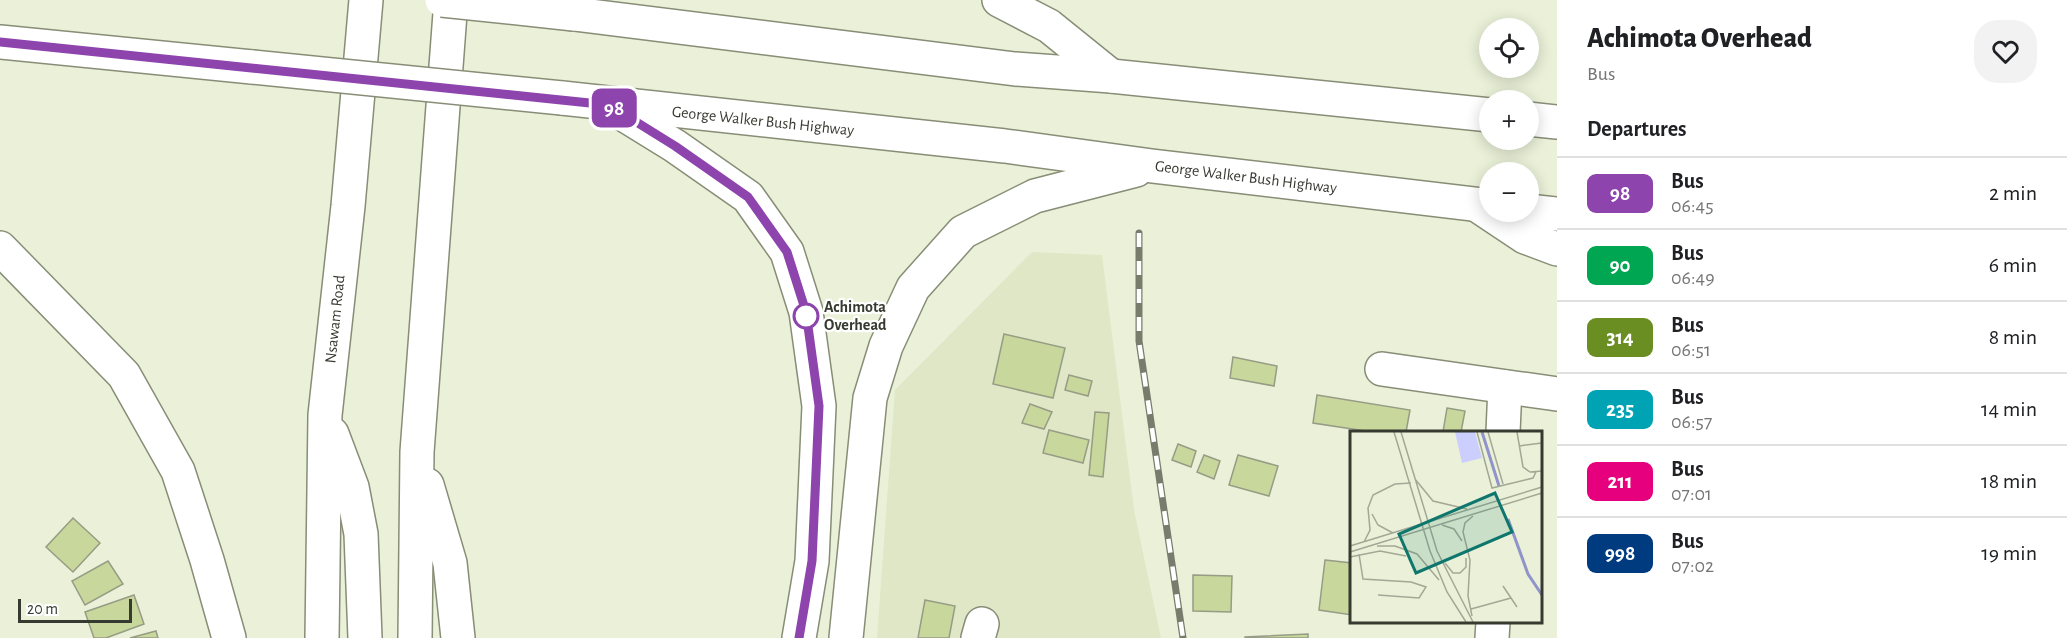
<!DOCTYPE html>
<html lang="en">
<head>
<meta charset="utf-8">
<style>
	body { margin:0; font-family:"Alegreya Sans",sans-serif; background:#f2f2f2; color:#202124; height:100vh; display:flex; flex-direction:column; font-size:22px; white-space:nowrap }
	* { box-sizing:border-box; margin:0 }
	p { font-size:20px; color:#757577 }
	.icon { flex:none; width:33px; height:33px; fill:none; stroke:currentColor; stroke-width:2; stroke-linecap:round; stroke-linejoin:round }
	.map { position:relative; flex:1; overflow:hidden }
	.panel { display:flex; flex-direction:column; background:#fff; width:510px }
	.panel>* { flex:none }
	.badge { padding:0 12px; border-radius:9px; font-size:21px; line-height:39px }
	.buttons { position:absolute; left:1479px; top:18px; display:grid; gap:12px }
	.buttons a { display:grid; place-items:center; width:60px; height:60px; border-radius:50%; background:#fff; box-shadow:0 3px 15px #0003; font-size:30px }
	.scale { position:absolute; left:18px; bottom:15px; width:114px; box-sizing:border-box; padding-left:6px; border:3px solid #373a30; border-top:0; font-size:16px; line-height:21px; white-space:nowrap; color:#373a30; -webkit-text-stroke:4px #fff; paint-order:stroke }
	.map>.badge { position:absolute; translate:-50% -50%; box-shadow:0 0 0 3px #fff }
	h2 { padding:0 30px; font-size:22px; line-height:54px }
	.round { display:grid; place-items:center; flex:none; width:63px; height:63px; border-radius:24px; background:#f2f2f2 }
	.overview { display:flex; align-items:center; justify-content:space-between; height:102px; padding:0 30px }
	h1 { font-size:28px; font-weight:800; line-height:45px }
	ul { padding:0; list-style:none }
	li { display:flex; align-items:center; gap:18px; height:72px; padding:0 30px; border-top:2px solid #e0e0e0 }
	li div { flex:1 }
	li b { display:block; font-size:22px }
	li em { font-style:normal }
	li .badge { min-width:66px; font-weight:700; text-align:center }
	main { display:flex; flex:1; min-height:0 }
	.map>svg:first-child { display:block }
	.built { fill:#dfe7c7 }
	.building { fill:#c8d79b; stroke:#969c85; stroke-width:1.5 }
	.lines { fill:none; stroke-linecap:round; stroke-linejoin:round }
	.minor-casing { stroke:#878d76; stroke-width:36 }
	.highway-casing { stroke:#878d76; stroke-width:36 }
	.minor { stroke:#fff; stroke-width:33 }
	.highway { stroke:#fff; stroke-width:33 }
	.rail-casing { stroke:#787c6d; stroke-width:7 }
	.rail { stroke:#fff; stroke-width:4.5; stroke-dasharray:14; stroke-linecap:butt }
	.highway-bridge-casing { stroke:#878d76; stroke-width:36; stroke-linecap:butt }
	.highway-bridge { stroke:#fff; stroke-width:33 }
	.line-casing { stroke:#fff; stroke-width:14 }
	.line { stroke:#8e44ad; stroke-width:9 }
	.stop-dot { fill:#fff; stroke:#8e44ad; stroke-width:3 }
	.labels { text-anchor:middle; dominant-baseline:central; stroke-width:4.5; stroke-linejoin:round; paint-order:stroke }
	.street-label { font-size:16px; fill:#373a30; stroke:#fff }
	.stop-label { font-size:16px; font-weight:bold; fill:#373a30; stroke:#fff; text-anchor:start }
	.inset-river { fill:none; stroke:#9094ca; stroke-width:3 }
	.inset-road { fill:none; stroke:#a2a895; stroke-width:1.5 }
	.view { fill:#0f766e; fill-opacity:0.15; stroke:#0f766e; stroke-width:3 }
	.inset-edge { fill:none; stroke:#373a30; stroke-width:3 }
</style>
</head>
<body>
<main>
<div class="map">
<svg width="1557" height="638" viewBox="0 0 1557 638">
	<rect width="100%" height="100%" fill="#eaf1d8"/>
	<polygon class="built" points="1032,252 1102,255 1134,510 1161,638 877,638 895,390"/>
	<g class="building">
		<polygon points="1004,334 1065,348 1053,398 993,384"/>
		<polygon points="1233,357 1277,366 1274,386 1230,378"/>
		<polygon points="1069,375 1092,381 1088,396 1065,390"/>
		<polygon points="1317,395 1410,410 1406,432 1372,432 1313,423"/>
		<polygon points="1030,404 1052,412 1044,429 1022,423"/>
		<polygon points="1447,408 1465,411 1461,432 1443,432"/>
		<polygon points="1095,412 1109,413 1103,477 1089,475"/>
		<polygon points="1049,430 1089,440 1083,463 1043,453"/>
		<polygon points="1178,444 1196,451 1191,467 1172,460"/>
		<polygon points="1204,455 1220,461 1214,479 1197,472"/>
		<polygon points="1238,455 1278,466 1269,496 1229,485"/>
		<polygon points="73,518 100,543 73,572 46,547"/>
		<polygon points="1325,560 1352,563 1352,615 1319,610"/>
		<polygon points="108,561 123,584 85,605 72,581"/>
		<polygon points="1193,575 1232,576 1231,612 1193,611"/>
		<polygon points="134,595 144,624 106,638 94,638 85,612"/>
		<polygon points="925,600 955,606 949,638 918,638"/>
		<polygon points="156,631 158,638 130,638"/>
		<polygon points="1308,634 1308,638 1245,638 1245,637"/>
	</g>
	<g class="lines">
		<defs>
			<g id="minor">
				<polyline points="1382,369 1557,394"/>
				<polyline points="1503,432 1505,387"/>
				<polyline points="978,638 982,624"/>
				<polyline points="1492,638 1493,622"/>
			</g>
			<g id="highway">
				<polyline points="999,0 1049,26 1111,76"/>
				<polyline points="574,14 1015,69 1111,76 1490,115"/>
				<polyline points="0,42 252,67"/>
				<polyline points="562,98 1005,146 1152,166 1490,206"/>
				<polyline points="615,109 675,146 748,197 787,252 806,312 819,406 812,561 799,638"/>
				<polyline points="1528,119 1557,122"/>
				<polyline points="1477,205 1525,237 1557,249"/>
				<polyline points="1528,211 1557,214"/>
				<polyline points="0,248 124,375 178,471 207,560 229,638"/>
				<polyline points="332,434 352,487 361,534 365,638"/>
				<polyline points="427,485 450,563 458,638"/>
				<polyline points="322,638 325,415 348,206 366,0"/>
				<polyline points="415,638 417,452 451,0"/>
				<polyline points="846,638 870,398 886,346 913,288 963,232 1035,196 1136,170"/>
			</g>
		</defs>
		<use href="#minor" class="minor-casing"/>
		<use href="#highway" class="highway-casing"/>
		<use href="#minor" class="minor"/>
		<use href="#highway" class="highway"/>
		<defs>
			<polyline id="rail" points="1139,233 1139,341 1183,638"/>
		</defs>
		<use href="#rail" class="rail-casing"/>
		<use href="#rail" class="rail"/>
		<defs>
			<g id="highway-bridge">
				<polyline points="442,0 574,14"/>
				<polyline points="252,67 562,98"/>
			</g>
		</defs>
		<use href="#highway-bridge" class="highway-bridge-casing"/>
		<use href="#highway-bridge" class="highway-bridge"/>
	</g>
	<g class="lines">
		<defs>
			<polyline id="line" points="0,42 609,105 675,146 748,197 787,252 806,312 819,406 812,561 799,638"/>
		</defs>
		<use href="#line" class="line-casing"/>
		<use href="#line" class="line"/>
	</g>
	<circle class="stop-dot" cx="806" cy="316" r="12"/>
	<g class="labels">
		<g class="street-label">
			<text transform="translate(763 121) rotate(6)">George Walker Bush Highway</text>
			<text transform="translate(1246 177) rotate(7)">George Walker Bush Highway</text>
			<text transform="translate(335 319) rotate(-84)">Nsawam Road</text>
		</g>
		<g class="stop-label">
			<text x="824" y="307">Achimota<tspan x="824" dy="18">Overhead</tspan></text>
		</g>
	</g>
	<g transform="translate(1350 431)">
		<rect width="192" height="192" fill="#eaf1d8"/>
		<path d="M105,1h20l7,26 -20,5z" fill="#cccffd"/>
		<path class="inset-river" d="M132,1l17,54M158,88l20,55 14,21"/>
		<path class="inset-road" d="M44,1l36,119 17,41 19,30M51,1l36,119 36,71M127,1l15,56 41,-10 3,-6M138,1l15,52M167,1l6,35 7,5 12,-1M169,15l23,-3M65,48l18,22 34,8M22,83l6,11 15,8M92,94l12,4 8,12M14,111l6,-12 -2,-22 5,-13 22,-11 16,-1M0,115l192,-59M27,115h18l22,8 22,26M0,121l192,-59M9,123l4,25 48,3 15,5 -7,11 -41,-3M0,126l30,-6 26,5M95,132l8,10h7l6,-6v-9M153,155l14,21M121,178l40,-11M122,185l-4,-20 2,-36 -7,-28 2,-9 8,-7"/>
		<path class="view" d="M145,62l17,39 -96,41 -17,-39z"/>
		<rect width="192" height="192" class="inset-edge"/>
	</g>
</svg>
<div class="buttons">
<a><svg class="icon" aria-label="locate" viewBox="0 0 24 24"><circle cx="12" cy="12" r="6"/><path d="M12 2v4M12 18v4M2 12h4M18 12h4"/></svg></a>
<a>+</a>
<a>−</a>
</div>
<div class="scale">20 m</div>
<b class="badge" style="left:614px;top:108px;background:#8e44ad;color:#fff">98</b>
</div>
<section class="panel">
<div class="overview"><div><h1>Achimota Overhead</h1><p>Bus</p></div><a class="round"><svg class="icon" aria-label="heart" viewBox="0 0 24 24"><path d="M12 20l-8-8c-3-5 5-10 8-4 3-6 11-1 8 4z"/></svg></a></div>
<h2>Departures</h2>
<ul>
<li><span class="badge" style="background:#8e44ad;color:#fff">98</span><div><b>Bus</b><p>06:45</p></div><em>2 min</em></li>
<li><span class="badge" style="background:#00a651;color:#fff">90</span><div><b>Bus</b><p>06:49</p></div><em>6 min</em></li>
<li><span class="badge" style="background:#6b8e23;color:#fff">314</span><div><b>Bus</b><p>06:51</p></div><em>8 min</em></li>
<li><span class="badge" style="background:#00a3b4;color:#fff">235</span><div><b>Bus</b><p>06:57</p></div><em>14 min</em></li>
<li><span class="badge" style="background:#e6007e;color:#fff">211</span><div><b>Bus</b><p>07:01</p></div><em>18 min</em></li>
<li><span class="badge" style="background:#003b80;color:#fff">998</span><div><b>Bus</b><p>07:02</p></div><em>19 min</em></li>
</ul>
</section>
</main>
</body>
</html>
